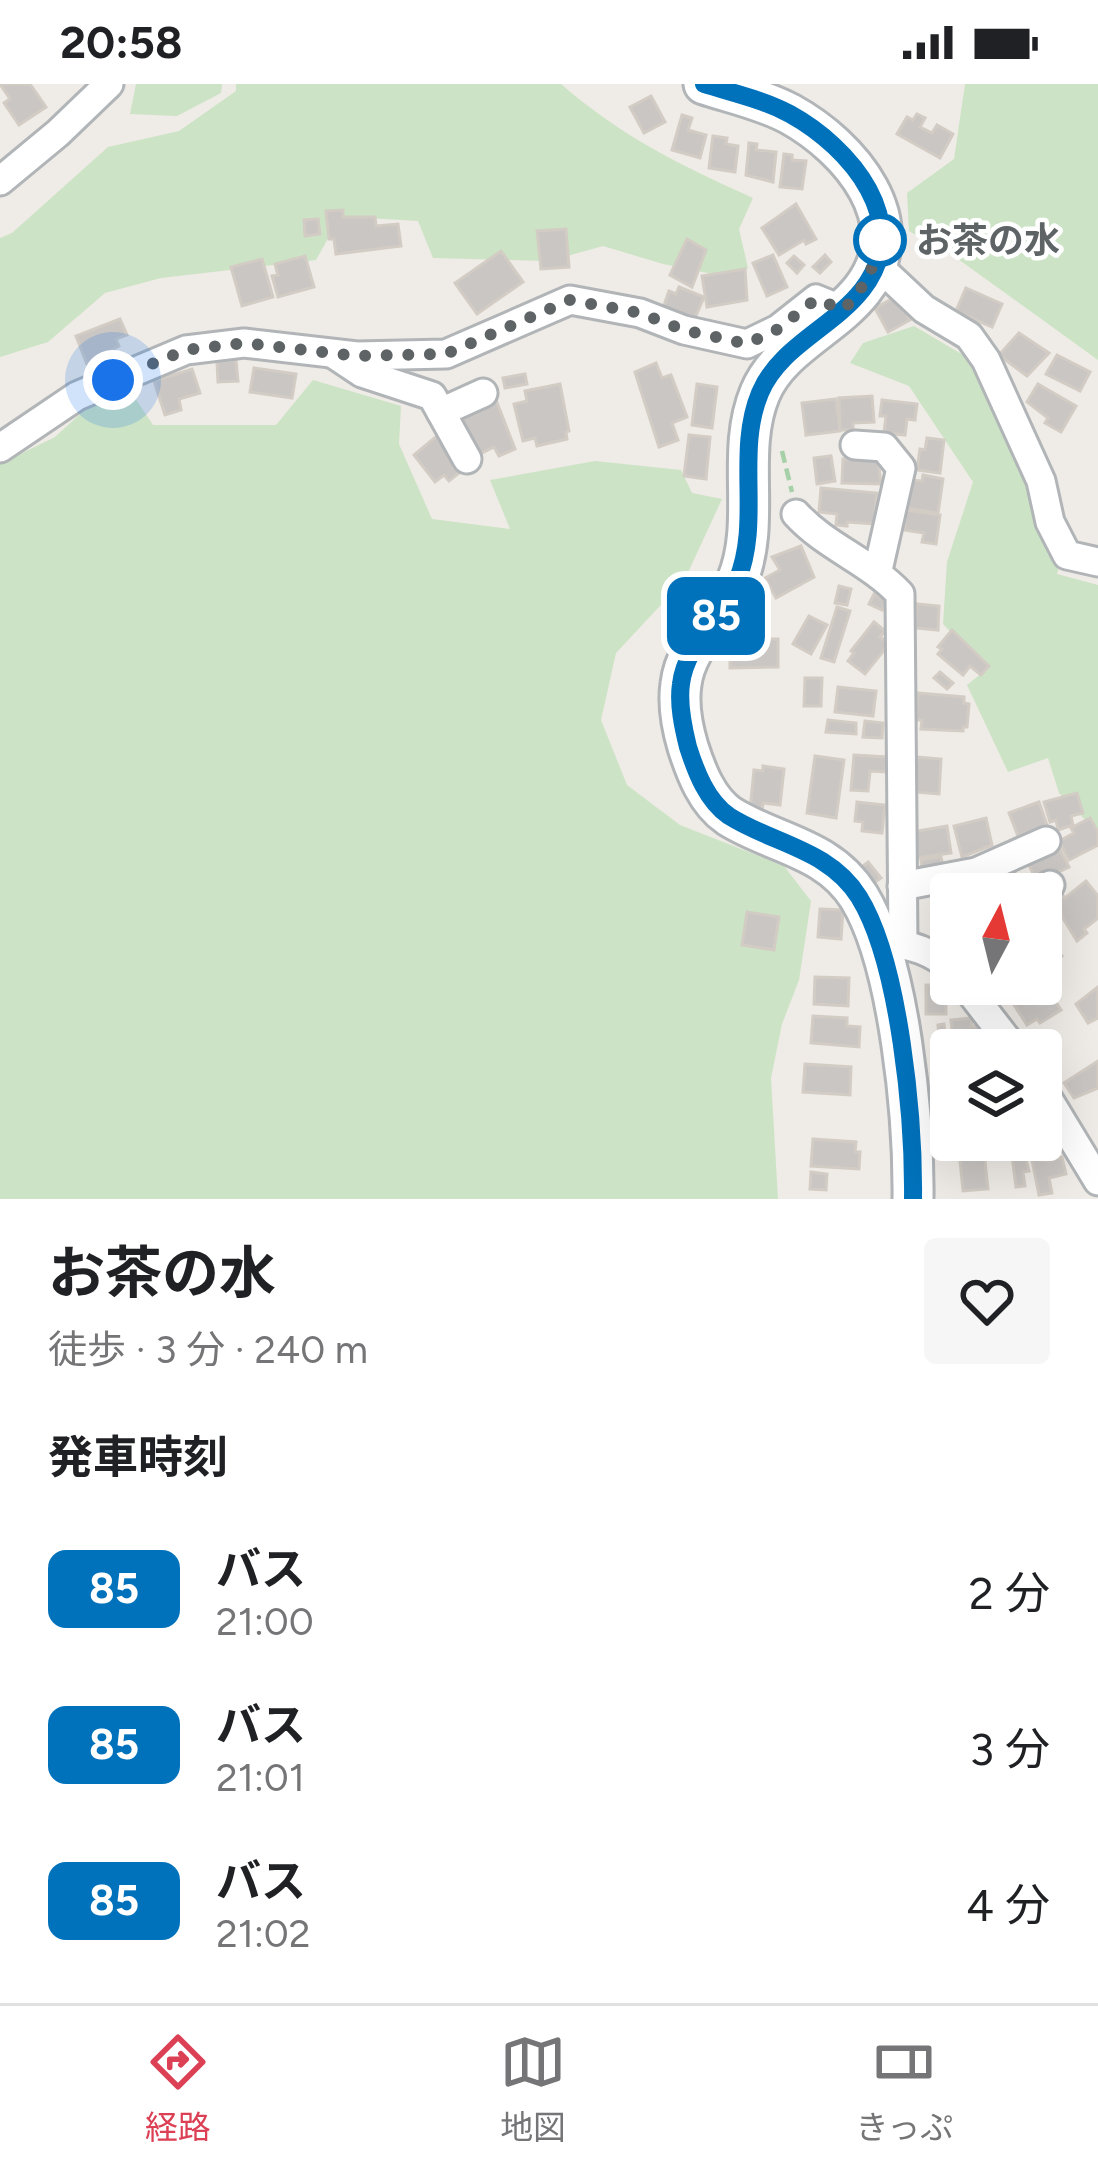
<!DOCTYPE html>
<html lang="ja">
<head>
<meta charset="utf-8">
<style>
	body { margin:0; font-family:Figtree,"Noto Sans JP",sans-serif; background:#f6f6f6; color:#202124; height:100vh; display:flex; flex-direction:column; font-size:45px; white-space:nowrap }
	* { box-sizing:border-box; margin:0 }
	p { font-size:39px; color:#757577 }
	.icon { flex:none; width:66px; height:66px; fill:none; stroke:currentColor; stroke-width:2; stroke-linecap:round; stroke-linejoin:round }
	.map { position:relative; height:1115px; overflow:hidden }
	.drawer { display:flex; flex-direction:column; background:#fff; flex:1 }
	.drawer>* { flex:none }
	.badge { padding:0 24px; border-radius:18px; font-size:42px; line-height:78px }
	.needle { width:78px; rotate:7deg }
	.controls { position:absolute; left:930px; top:789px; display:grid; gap:24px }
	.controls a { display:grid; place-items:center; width:132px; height:132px; border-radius:12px; background:#fff; box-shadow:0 12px 48px #0002; font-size:60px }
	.you { position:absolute; width:60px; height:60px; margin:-30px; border:9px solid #fff; border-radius:50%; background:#1a73e8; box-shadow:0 0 0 18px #1a73e833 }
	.map>.badge { position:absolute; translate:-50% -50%; box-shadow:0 0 0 6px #fff }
	h2 { padding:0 48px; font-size:45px; line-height:108px }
	.round { display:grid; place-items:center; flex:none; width:126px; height:126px; border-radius:12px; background:#f6f6f6 }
	.summary { display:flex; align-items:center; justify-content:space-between; height:204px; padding:0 48px }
	h1 { font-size:57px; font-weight:700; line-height:90px }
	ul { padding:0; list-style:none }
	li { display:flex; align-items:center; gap:36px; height:156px; padding:0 48px }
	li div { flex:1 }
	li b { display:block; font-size:45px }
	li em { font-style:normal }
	li .badge { min-width:132px; font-weight:700; text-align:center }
	.status { display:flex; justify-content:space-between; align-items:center; height:84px; padding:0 60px; background:#fff; direction:ltr }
	.status svg { height:33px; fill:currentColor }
	.tabs { display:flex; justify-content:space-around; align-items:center; height:168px; border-top:3px solid #e0e0e0; background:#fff; font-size:33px; color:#757577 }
	.tabs a { display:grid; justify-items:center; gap:6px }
	.tabs .on { color:#db4055 }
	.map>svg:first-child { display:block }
	.green { fill:#cce4c5 }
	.building { fill:#cac6c3; stroke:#d3ccc5; stroke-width:3 }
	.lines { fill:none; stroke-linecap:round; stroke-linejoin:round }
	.street-casing { stroke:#b1b5b7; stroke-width:33 }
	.secondary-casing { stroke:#b1b5b8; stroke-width:45 }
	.path { stroke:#a6d0a8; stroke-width:4.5; stroke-dasharray:12 6; stroke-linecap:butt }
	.street { stroke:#fff; stroke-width:27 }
	.secondary { stroke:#fff; stroke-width:39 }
	.line-casing { stroke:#fff; stroke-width:27 }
	.line { stroke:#0072bc; stroke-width:18 }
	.walk { stroke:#5e6365; stroke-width:12; stroke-dasharray:0 21.6 }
	.stop-dot { fill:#fff; stroke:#0072bc; stroke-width:6 }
	.labels { text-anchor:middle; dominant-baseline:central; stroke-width:9; stroke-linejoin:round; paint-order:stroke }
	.stop-label { font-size:36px; font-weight:bold; fill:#5e6365; stroke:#fff; text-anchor:start }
</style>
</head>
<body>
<div class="status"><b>20:58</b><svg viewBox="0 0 49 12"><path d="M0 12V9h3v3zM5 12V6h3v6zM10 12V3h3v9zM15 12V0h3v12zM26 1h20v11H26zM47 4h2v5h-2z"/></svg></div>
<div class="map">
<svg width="1098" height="1115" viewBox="0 0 1098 1115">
	<rect width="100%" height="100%" fill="#efebe6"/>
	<g class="green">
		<polygon points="136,0 222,0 221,9 177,32 130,30"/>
		<path d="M236,0h325c61,53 119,81 192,114l-14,31 9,39 -16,10 -69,-14 -60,-18 -54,15 -116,-3 -15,-37 -52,-3 -35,15 -15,27 -155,18 -56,15 -57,49 -48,15v-119l12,-5 96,-86 71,-16 57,-40z"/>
		<polygon points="965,0 1098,0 1098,276 958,175 909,147 907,109 954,75"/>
		<polygon points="914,242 970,275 1010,337 1069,444 1057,490 1098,501 1098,749 1059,709 1048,674 1008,688 967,601 987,585 943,540 947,478 973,398 909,302 850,279 863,259"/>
		<polygon points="313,296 401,322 399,360 432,435 510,445 490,396 595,377 681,386 692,409 722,415 685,495 616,569 601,636 627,701 680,741 784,782 811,817 799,896 782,940 771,994 778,1115 0,1115 0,380 55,353 90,321 127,302 153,341 276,341"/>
	</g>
	<g class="building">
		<polygon points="0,0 30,0 46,23 19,41 4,19 10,15"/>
		<polygon points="651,12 665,38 644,49 630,23"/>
		<polygon points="917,30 925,34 920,43 932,49 937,41 953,50 940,74 897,50 907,33 913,36"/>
		<polygon points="682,31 692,34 688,46 706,51 700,74 672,66"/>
		<polygon points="713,52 727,54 726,60 738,62 735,88 709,84"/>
		<polygon points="749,59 757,60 756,66 776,68 773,98 746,91"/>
		<polygon points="784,70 792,71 792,76 806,77 802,105 780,103"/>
		<polygon points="796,120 816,155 806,160 804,156 779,171 762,144"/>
		<polygon points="343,126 343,133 375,133 376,142 398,140 401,162 336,170 334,155 329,155 326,127"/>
		<polygon points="318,135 320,150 305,152 304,136"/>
		<polygon points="566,145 569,183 541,185 537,147"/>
		<polygon points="687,155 706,166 692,203 670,191"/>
		<polygon points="501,167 523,198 477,230 455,199"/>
		<polygon points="773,171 787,203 767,212 753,179"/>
		<polygon points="825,171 831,178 820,189 813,183"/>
		<polygon points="305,172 314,203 278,213 272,192 278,191 275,180"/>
		<polygon points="794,172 804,181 797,189 787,179"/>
		<polygon points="262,175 273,213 242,222 231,183"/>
		<polygon points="745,185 747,216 707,223 702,192"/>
		<polygon points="679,203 704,213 694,236 663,224 669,207 676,210"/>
		<polygon points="966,204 1002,220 992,243 956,227"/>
		<polygon points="897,212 910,236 888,248 875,224"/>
		<polygon points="120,235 127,251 116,255 119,262 87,280 76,252"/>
		<polygon points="1019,249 1049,269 1027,292 999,271"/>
		<polygon points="1057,271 1090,288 1080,307 1046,290"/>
		<polygon points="236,276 238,297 218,298 217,278"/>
		<polygon points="656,279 662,294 671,291 687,333 672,339 678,356 659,363 635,288"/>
		<polygon points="254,284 296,290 292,314 250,308"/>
		<polygon points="192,285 200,309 179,315 181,326 165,331 154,297"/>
		<polygon points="525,290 527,300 505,304 503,294"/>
		<polygon points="560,300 569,347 566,348 567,355 537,362 535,354 523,357 514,320 527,317 525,307"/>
		<polygon points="697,300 717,303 712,344 692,341"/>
		<polygon points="1038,300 1076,322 1061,348 1045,339 1048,334 1027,318"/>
		<polygon points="872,312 874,338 853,339 853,346 840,346 839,314"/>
		<polygon points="836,315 840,347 806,351 802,319"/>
		<polygon points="496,316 515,365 499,372 494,363 478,371 461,335"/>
		<polygon points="882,316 917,320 915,336 907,335 905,351 884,349 886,332 880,332"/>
		<polygon points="438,351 460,378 453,383 459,389 449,397 444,391 435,398 414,371"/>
		<polygon points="689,351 710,353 706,395 684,392"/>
		<polygon points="927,354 944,356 940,389 917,386 920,365 925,366"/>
		<polygon points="831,372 835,397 817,400 814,374"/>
		<polygon points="843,375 878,376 881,400 842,399"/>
		<polygon points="923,391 943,395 938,429 906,424 910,396 922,397"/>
		<polygon points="821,404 877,409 874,440 847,438 847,442 836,441 837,430 819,428"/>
		<polygon points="906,426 940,431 936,460 922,458 924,449 904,446"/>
		<polygon points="801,462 814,493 776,514 765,494 780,486 772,473"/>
		<polygon points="839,502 851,505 847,521 835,519"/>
		<polygon points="874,510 887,516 882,526 869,520"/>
		<polygon points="917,520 939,522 938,546 915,544"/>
		<polygon points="837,523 850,527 834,578 821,574"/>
		<polygon points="809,532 827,541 811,570 793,560"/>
		<polygon points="874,538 885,547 880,553 889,560 865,590 848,577 854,569 851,567"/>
		<polygon points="952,546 989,582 981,591 970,582 963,591 938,570 942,565 938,563"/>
		<polygon points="740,550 768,550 768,555 778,555 778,583 730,584 730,555 740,555"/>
		<polygon points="940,588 953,599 947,605 934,594"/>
		<polygon points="805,594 822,594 821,622 804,622"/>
		<polygon points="838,603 876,607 873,632 835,628"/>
		<polygon points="918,609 964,613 964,619 969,620 967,643 963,643 963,647 921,645 922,636 916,636"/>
		<polygon points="828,636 856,639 856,650 826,648"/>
		<polygon points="865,637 883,639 882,654 863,653"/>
		<polygon points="854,671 887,673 886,688 870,687 868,707 851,706"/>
		<polygon points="815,672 844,676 836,734 807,729"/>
		<polygon points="917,673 941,675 939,710 914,708"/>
		<polygon points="763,682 784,685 780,721 763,719 762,727 750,726 754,686 763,687"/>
		<polygon points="1077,709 1083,729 1071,732 1073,741 1058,746 1056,736 1050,738 1044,718"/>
		<polygon points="857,718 885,721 882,749 862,747 863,738 855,737"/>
		<polygon points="1039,718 1047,741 1018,752 1009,729"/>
		<polygon points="986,734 992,761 962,773 954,742"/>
		<polygon points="1090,734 1098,748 1098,761 1069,776 1059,757 1074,749 1071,744"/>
		<polygon points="947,742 951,769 916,774 912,748"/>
		<polygon points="1058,762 1069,783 1037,798 1027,777"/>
		<polygon points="941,773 943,782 922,786 921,776"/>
		<polygon points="868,778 881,794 871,801 859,785"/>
		<polygon points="1011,782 1024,805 1015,810 991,810 984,798"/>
		<polygon points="1086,797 1098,812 1098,834 1084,845 1087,849 1077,857 1061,831 1044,846 1041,819 1061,809 1065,814"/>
		<polygon points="974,803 975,809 983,810 951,810 951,823 947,809"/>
		<polygon points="820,825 843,826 841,855 818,853"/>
		<polygon points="747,828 779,833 774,866 742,861"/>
		<polygon points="1051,859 1062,872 1053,880 1042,866"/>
		<polygon points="815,893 849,894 848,922 814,920"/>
		<polygon points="996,900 1030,900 1006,915"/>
		<rect x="926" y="901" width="20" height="29"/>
		<polygon points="1045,901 1061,926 1040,939 1037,935 1027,941 1014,921"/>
		<polygon points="1098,903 1098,934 1088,939 1076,920"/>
		<polygon points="813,932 847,934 847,942 860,943 859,963 811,959"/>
		<polygon points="971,934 972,942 978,942 980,958 974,959 974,965 954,966 951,936"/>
		<polygon points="944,940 948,973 934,975 932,955 939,954 938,941"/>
		<polygon points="1098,977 1098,1004 1074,1014 1064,999"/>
		<polygon points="805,980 851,983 850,1011 803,1008"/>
		<polygon points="951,1005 951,1036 940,1038 936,1007"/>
		<polygon points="1048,1044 1051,1059 1041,1061 1044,1077 1062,1073 1066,1090 1049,1094 1052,1109 1039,1111 1028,1056 1041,1056 1041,1046"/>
		<polygon points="813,1055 856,1058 855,1068 860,1068 859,1085 811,1082"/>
		<polygon points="958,1056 999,1056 1000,1067 984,1068 988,1105 963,1107"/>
		<polygon points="1010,1056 1021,1056 1029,1087 1023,1088 1025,1102 1016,1103"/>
		<polygon points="811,1088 827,1090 826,1106 810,1105"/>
	</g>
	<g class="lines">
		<defs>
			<g id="street">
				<polyline points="0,97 58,49 109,0"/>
				<polyline points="876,180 924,225 969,252 986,276 1041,397 1050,438 1067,471 1098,478"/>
				<polyline points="335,271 362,289 432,312 467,375"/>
				<polyline points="441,328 483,309"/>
				<polyline points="855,361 884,363 901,384 878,486"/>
				<polyline points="0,364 77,312 186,266 244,259 357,272 446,270 570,216 640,229 684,246 747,260 778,245 816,215 843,226"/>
				<path d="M796,430c30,33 73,47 104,80l3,349"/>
				<polyline points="902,802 976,788 1046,757"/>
				<polyline points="1035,810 1050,801"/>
				<path d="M888,860c22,-1 46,9 63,24"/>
				<polyline points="964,900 1015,966"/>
				<polyline points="1041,1003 1098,1097"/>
			</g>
			<path id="secondary" d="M704,0c28,9 60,16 86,30 60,33 125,109 72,176 -30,38 -83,57 -102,103 -25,60 2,128 -23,188 -15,37 -51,62 -56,103 -3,20 1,43 7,63 8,25 19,54 41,69 44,28 99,31 130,81 41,67 55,223 54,302"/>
		</defs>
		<use href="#street" class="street-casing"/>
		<use href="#secondary" class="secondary-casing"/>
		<polyline class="path" points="782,367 792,408"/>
		<use href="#street" class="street"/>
		<use href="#secondary" class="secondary"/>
	</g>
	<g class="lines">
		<defs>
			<path id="line" d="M704,0c29,9 60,16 86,30 60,33 125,109 72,176 -30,38 -83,57 -102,103 -25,60 2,128 -23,188 -14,37 -51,62 -56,103 -3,20 2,43 7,63 8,25 19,54 41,69 44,28 100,33 130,81 41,66 55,224 54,302"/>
		</defs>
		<use href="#line" class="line-casing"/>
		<use href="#line" class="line"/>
		<path class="walk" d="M113,296l73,-30 58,-7 113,13 89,-2 124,-54 70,13 44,17 63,14 31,-15 38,-30 27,11c24,-25 33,-45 38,-79l-1,9"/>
	</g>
	<circle class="stop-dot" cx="880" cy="156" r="24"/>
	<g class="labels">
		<g class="stop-label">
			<text x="916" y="156">お茶の水</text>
		</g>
	</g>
</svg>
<div class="controls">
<a><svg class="needle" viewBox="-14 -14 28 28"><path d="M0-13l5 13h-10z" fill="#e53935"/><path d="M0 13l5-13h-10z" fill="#757577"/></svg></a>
<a><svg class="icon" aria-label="layers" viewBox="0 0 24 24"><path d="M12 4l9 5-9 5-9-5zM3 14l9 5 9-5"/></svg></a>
</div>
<div class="you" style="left:113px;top:296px"></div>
<b class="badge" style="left:716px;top:532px;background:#0072bc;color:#fff">85</b>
</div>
<section class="drawer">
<div class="summary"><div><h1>お茶の水</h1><p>徒歩 · 3 分 · 240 m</p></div><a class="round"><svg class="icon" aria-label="heart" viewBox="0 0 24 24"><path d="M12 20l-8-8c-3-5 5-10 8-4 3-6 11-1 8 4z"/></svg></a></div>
<h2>発車時刻</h2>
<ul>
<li><span class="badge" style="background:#0072bc;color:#fff">85</span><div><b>バス</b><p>21:00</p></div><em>2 分</em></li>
<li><span class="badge" style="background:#0072bc;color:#fff">85</span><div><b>バス</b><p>21:01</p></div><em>3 分</em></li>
<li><span class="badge" style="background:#0072bc;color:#fff">85</span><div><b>バス</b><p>21:02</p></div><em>4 分</em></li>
</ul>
</section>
<nav class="tabs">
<a class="on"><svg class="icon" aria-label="directions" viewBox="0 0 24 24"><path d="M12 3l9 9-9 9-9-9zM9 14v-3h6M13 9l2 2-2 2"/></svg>経路</a>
<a><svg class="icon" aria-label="map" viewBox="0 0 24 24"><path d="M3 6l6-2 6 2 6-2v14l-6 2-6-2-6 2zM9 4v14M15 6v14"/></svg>地図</a>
<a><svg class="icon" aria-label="tickets" viewBox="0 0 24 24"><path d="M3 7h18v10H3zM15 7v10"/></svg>きっぷ</a>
</nav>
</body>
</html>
